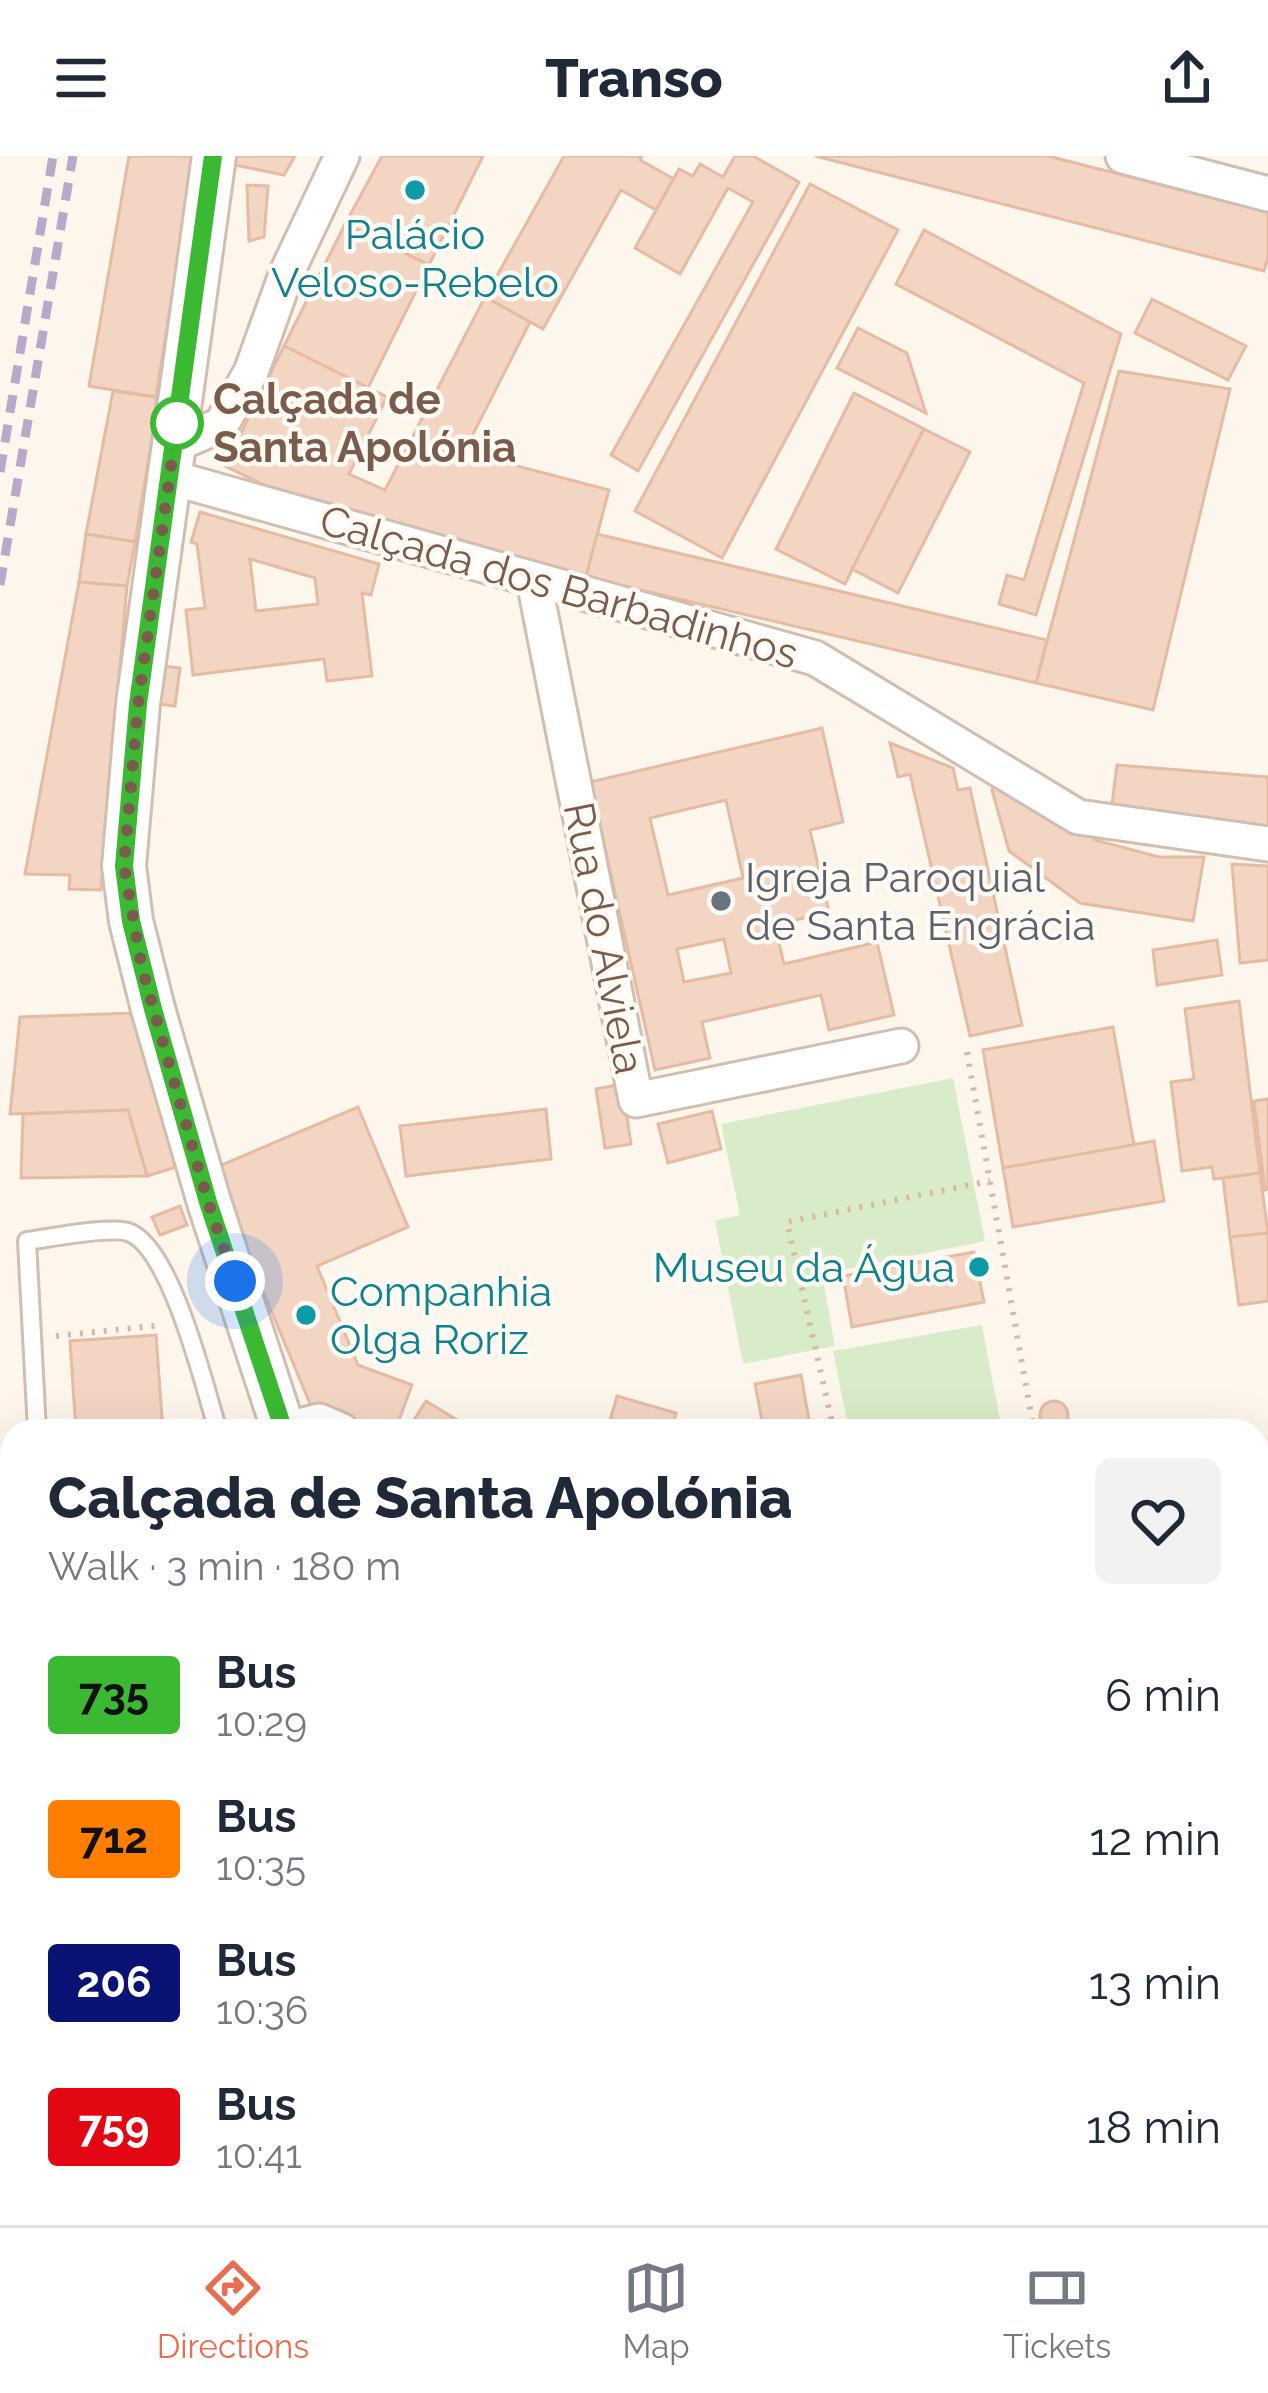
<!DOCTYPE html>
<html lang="en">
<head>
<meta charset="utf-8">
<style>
	body { margin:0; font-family:Raleway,sans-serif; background:#f2f2f3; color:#1f2937; height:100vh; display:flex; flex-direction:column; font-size:45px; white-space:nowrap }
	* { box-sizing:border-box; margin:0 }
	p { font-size:39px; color:#747a83 }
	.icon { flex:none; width:66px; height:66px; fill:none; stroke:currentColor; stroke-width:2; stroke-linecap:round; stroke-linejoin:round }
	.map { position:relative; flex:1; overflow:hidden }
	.panel { position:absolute; left:0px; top:1263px; width:1269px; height:807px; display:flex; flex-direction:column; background:#fff; border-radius:36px 36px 0 0; box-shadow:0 12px 48px #0002 }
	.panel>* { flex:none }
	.badge { padding:0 24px; border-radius:9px; font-size:42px; line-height:78px }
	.you { position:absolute; width:60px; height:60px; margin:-30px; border:9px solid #fff; border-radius:50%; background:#1a73e8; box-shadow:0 0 0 18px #1a73e833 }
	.map>.badge { position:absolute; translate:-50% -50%; box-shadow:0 0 0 6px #fff }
	.round { display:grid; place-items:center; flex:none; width:126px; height:126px; border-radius:18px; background:#f2f2f3 }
	.overview { display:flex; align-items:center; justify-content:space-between; height:204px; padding:0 48px }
	h1 { font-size:57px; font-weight:800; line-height:90px }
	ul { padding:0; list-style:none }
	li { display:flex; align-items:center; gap:36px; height:144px; padding:0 48px }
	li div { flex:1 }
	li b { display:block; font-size:45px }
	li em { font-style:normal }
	li .badge { min-width:132px; font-weight:700; text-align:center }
	header { display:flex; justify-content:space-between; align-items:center; height:156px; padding:0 48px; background:#fff; font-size:54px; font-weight:800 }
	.tabs { display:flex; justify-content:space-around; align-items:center; height:168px; border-top:3px solid #e0e1e3; background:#fff; font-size:33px; color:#747a83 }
	.tabs a { display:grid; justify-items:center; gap:6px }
	.tabs .current { color:#e76f51 }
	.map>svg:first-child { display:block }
	.green { fill:#d8ecc9 }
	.building { fill:#f3d5c3; stroke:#e6bba3; stroke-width:3; fill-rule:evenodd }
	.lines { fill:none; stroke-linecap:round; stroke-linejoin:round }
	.service-casing { stroke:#d1beb0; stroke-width:22 }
	.minor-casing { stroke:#d1beb0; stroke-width:39 }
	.tertiary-casing { stroke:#d1beb0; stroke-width:48 }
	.secondary-casing { stroke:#d6c0b0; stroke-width:54 }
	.path { stroke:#d9b8a5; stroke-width:6; stroke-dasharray:3 9; stroke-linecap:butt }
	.service { stroke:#fff; stroke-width:16 }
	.minor { stroke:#fff; stroke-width:33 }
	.tertiary { stroke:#fff; stroke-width:42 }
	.secondary { stroke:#fff; stroke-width:48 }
	.rail { stroke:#b9a8c9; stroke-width:9; stroke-dasharray:18 12; stroke-linecap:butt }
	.line-casing { stroke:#fff; stroke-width:27 }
	.line { stroke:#3cb932; stroke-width:18 }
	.walk { stroke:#7a5c4d; stroke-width:12; stroke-dasharray:0 21.6 }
	.culture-dot { fill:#0f9aa8; stroke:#fffaf3; stroke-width:4.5 }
	.stop-dot { fill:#fff; stroke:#3cb932; stroke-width:6 }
	.worship-dot { fill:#6b7280; stroke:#fffaf3; stroke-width:4.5 }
	.labels { text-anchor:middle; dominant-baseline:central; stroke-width:9; stroke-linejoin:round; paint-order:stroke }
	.culture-label { font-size:42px; fill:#0d838f; stroke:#fffaf3 }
	.stop-label { font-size:42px; font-weight:bold; fill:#7a5c4d; stroke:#fffaf3; text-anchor:start }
	.street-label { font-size:42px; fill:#7a5c4d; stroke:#fffaf3 }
	.worship-label { font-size:42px; fill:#5b616d; stroke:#fffaf3; text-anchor:start }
</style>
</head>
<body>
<header><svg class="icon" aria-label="menu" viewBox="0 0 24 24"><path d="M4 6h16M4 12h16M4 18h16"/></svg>Transo<svg class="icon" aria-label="share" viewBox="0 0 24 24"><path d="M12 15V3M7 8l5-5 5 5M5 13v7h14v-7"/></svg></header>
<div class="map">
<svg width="1268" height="2069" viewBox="0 0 1268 2069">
	<rect width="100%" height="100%" fill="#fdf6ec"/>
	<g class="green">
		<polygon points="953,922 985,1085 822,1118 835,1190 743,1208 715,1065 740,1059 721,968"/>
		<polygon points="982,1169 1002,1275 849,1275 833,1195"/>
		<polygon points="1257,1505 1268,1506 1268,1675 1257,1677"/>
		<polygon points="487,2058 719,2058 720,2069 488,2069"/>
		<polygon points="902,2058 1109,2058 1109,2069 903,2069"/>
	</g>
	<g class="building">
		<polygon points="129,0 194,0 156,241 89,230"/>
		<polygon points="236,0 295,0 284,19 235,9"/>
		<polygon points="382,0 483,0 429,109 345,68"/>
		<polygon points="564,0 642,0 640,4 674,23 656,54 621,34 543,173 485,141"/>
		<polygon points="735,0 753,0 799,26 638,315 611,299 753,46 728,32 680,118 635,92 679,13 693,20 700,8 723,21"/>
		<polygon points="815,0 1048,0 1268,56 1268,101 1264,115"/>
		<polygon points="810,28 898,74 722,402 635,355"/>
		<polygon points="247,29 268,30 264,81 249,85"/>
		<polygon points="345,68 429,109 368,232 284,190"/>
		<polygon points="924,74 1121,178 1036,459 999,448 1007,419 1024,424 1084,227 896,128"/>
		<polygon points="485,141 530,166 464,296 609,334 586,421 328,360 225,310 284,190 387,241 349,318 385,334"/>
		<polygon points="1152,143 1246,190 1228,224 1135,177"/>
		<polygon points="858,172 907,197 926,257 837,212"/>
		<polygon points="1119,215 1230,233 1153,554 1036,527"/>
		<polygon points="113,235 156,241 155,264 135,386 86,378"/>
		<polygon points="854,237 924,273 845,428 776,393"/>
		<polygon points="924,273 970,296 898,437 852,413"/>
		<path d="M200,356l179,52 -8,31 -9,-2 10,83 -45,5 -3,-22 -131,16 -7,-65 19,-2 -8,-64 -6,-2zM250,403l65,19 3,26 -62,7z"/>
		<polygon points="86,378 135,386 127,430 79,426"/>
		<polygon points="597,378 1047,484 1036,527 586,421"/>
		<polygon points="79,426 127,430 101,734 69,733 70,719 25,718"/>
		<polygon points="156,509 180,512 175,550 151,547"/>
		<path d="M822,572l21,94 -33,8 19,82 -54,13 9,39 93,-22 17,73 -65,15 -8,-35 -119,27 8,36 -55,12 -65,-288zM726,644l17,78 -75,17 -18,-77zM724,783l7,34 -47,9 -7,-33z"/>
		<polygon points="890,587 953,612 958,634 970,632 1022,869 970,880 910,618 898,621"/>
		<polygon points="1117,609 1268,621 1268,677 1110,664"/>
		<polygon points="999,614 1078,661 1095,684 1159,701 1204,701 1193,765 1080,747 1009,695 992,634"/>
		<polygon points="1232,708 1268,710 1268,804 1240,807"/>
		<polygon points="1217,784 1222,819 1157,829 1153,794"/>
		<polygon points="1239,845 1260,1017 1214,1023 1212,1011 1182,1015 1171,926 1194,923 1185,853"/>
		<polygon points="134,857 183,1009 147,1020 128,954 10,958 20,861"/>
		<polygon points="1113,871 1134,989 1003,1012 983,894"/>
		<polygon points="622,928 631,988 605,992 596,933"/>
		<polygon points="1268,943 1268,1033 1265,1034 1254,945"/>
		<polygon points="358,951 408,1071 317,1110 358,1209 412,1229 395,1275 380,1275 311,1250 212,1013"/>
		<polygon points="546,953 551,1003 406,1020 400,970"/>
		<polygon points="128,954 147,1020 21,1022 23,958"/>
		<polygon points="712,955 721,993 668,1007 658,968"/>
		<polygon points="1154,985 1164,1045 1013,1071 1003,1012"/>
		<polygon points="1260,1017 1268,1077 1230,1081 1223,1022"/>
		<polygon points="180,1050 187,1069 160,1079 152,1061"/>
		<polygon points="1268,1077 1268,1145 1239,1149 1230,1081"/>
		<polygon points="974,1096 984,1146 852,1171 843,1120"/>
		<polygon points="156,1179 163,1275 76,1275 70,1185"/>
		<polygon points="801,1219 811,1275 764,1275 755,1228"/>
		<polygon points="617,1240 676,1257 671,1275 607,1275"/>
		<polygon points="426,1245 475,1275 407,1275"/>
		<circle cx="1054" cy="1259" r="14"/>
		<polygon points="1257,1943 1268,1944 1268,2054 1257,2053"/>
		<polygon points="170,2058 216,2058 216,2069 171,2069"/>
		<polygon points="406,2058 487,2058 488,2069 406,2069"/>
		<polygon points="719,2058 805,2058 806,2069 720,2069"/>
	</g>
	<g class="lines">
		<defs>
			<path id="service" d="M37,1275l-10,-190c22,-3 83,-15 101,-9 43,14 77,156 90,199"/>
			<g id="minor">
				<polyline points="1123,0 1268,38"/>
				<polyline points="174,289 221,269 251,216 287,116 342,0"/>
				<polyline points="169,321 815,502 1078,661 1268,688"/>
				<polyline points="534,425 636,944 901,890"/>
				<polyline points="284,1274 319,1265 342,1275"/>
				<polyline points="312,2058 327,2069"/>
				<polyline points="377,2058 378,2069"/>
				<polyline points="1141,2069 1141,2058"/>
			</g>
			<g id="tertiary">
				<polyline points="214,0 138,548 124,710 131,765 153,853 209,1046 284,1275"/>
				<polyline points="148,2058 150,2069"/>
			</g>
			<g id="secondary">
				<polyline points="0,1670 12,1671"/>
				<polyline points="0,1718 12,1719"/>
				<polyline points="1257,1741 1268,1742"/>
				<polyline points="1257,1847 1268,1848"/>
			</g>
		</defs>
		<use href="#service" class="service-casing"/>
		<use href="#minor" class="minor-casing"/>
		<use href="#tertiary" class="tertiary-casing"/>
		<use href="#secondary" class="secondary-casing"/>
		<g class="path">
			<polyline points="967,896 1034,1275"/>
			<polyline points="56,1180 163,1169"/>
			<polyline points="834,1275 787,1066 990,1025"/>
			<polyline points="1257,1538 1268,1537"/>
			<polyline points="1257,1922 1268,1924"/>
			<polyline points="532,2058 535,2069"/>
			<polyline points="719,2058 720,2069"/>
			<polyline points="487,2060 510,2058"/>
			<polyline points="623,2064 628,2069"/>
			<polyline points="588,2069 591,2066"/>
			<polyline points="680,2069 682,2058"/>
			<polyline points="1211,2069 1212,2058"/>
		</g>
		<use href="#service" class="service"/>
		<use href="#minor" class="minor"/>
		<use href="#tertiary" class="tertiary"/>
		<use href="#secondary" class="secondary"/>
		<g class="rail">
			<polyline points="0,316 53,0"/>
			<polyline points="0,429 73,0"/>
		</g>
	</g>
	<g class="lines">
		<defs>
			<polyline id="line" points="213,0 138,548 124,710 131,765 153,853 208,1046 284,1275"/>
		</defs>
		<use href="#line" class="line-casing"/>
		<use href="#line" class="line"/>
		<polyline class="walk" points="177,267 138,548 124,710 142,812 208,1046 235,1125"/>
	</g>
	<g class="culture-dot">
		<circle cx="415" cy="34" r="12"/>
		<circle cx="979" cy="1111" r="12"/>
		<circle cx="306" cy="1159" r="12"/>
	</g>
	<circle class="stop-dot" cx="177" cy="267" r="24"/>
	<circle class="worship-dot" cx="721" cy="745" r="12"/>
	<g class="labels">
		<g class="culture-label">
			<text x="415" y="78">Palácio<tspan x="415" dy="48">Veloso-Rebelo</tspan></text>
			<text x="955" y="1111" text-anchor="end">Museu da Água</text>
			<text x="330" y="1135" text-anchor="start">Companhia<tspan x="330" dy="48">Olga Roriz</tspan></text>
		</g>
		<g class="stop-label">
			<text x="213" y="243">Calçada de<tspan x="213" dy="48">Santa Apolónia</tspan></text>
		</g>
		<g class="street-label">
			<text transform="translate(559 431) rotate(16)">Calçada dos Barbadinhos</text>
			<text transform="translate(604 782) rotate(79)">Rua do Alviela</text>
		</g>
		<g class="worship-label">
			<text x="745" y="721">Igreja Paroquial<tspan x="745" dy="48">de Santa Engrácia</tspan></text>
		</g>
	</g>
</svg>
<div class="you" style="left:235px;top:1125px"></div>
<section class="panel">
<div class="overview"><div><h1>Calçada de Santa Apolónia</h1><p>Walk · 3 min · 180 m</p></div><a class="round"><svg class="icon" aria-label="heart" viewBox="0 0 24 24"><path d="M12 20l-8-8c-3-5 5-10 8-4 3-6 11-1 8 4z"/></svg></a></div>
<ul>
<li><span class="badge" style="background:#3cb932;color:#111">735</span><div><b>Bus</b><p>10:29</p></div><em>6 min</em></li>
<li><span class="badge" style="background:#ff7e00;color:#111">712</span><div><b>Bus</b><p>10:35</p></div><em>12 min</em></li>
<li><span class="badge" style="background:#0a1274;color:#fff">206</span><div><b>Bus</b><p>10:36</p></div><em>13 min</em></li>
<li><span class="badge" style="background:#e30613;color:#fff">759</span><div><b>Bus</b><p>10:41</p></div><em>18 min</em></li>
</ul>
</section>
</div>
<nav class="tabs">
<a class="current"><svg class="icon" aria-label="directions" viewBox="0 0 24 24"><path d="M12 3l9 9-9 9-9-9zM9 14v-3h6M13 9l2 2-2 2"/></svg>Directions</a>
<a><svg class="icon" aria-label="map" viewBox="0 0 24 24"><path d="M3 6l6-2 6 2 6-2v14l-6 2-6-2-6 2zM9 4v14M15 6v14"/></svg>Map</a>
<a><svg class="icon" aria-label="tickets" viewBox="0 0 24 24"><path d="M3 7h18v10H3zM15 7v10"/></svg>Tickets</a>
</nav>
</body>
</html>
